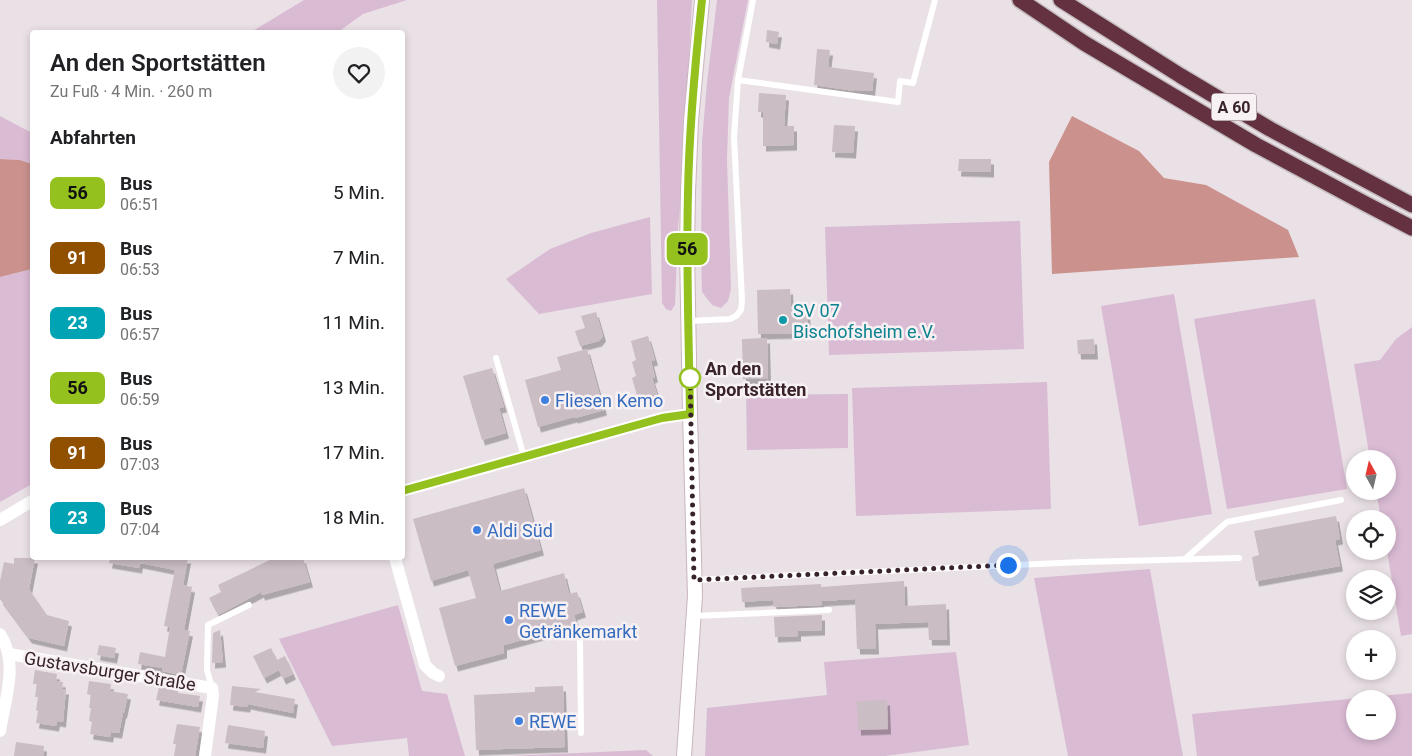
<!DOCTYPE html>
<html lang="de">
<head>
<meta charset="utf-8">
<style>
	body { margin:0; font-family:Roboto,sans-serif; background:#f2f2f2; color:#202124; height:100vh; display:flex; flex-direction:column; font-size:19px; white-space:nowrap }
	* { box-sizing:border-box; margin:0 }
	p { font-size:16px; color:#757577 }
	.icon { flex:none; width:28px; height:28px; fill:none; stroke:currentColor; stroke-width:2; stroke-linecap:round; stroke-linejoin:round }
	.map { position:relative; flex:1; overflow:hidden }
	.side { position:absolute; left:30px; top:30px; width:375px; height:530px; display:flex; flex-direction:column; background:#fff; border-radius:5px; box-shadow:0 2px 8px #0003 }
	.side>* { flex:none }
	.badge { padding:0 10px; border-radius:8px; font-size:18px; line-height:32px }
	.needle { width:32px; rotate:352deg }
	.controls { position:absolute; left:1346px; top:450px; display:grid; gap:10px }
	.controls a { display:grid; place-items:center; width:50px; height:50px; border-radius:50%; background:#fff; box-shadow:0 2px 8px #0003; font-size:25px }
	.you { position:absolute; width:25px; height:25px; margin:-12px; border:4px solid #fff; border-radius:50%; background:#1a73e8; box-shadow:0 0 0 8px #1a73e833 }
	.map>.badge { position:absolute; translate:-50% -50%; box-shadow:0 0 0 2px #fff }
	h2 { padding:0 20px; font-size:19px; line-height:45px }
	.round { display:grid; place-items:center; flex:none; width:52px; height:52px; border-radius:26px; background:#f2f2f2 }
	.summary { display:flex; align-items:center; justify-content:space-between; height:85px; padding:0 20px }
	h1 { font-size:24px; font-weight:600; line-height:38px }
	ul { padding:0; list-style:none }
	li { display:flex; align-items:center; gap:15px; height:65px; padding:0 20px }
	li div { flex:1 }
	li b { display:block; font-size:19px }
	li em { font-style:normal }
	li .badge { min-width:55px; font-weight:700; text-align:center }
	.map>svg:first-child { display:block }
	.green { fill:#dabbd4; fill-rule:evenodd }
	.water { fill:#cb918d }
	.building { fill:#cabdc4; filter:url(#shadow) }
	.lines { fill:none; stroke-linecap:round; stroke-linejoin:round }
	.secondary-casing { stroke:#c9b5be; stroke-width:16 }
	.motorway-casing { stroke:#c4bdbf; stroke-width:18 }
	.service { stroke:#fff; stroke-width:6 }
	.minor { stroke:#fff; stroke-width:12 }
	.secondary { stroke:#fff; stroke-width:14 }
	.motorway { stroke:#633140; stroke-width:15 }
	.line-casing { stroke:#fff; stroke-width:11 }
	.line { stroke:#94c11e; stroke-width:8 }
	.walk { stroke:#39232b; stroke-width:5; stroke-dasharray:0 9 }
	.culture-dot { fill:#0f9aa8; stroke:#f7f1f4; stroke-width:2 }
	.stop-dot { fill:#fff; stroke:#94c11e; stroke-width:2.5 }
	.shop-dot { fill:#3f7fe0; stroke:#f7f1f4; stroke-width:2 }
	.labels { text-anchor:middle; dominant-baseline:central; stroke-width:5; stroke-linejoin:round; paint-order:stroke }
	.shield { fill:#f7f1f4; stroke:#726167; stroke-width:1 }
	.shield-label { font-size:16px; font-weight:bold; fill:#39232b }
	.culture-label { font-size:18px; fill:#0d838f; stroke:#f7f1f4; text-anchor:start }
	.stop-label { font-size:18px; font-weight:bold; fill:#39232b; stroke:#f7f1f4; text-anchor:start }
	.shop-label { font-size:18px; fill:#366cbe; stroke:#f7f1f4; text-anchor:start }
	.street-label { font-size:18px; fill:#39232b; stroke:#f7f1f4 }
</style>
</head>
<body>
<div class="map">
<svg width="1412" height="756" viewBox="0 0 1412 756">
	<defs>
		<filter id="shadow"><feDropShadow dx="3" dy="5.5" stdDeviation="0" flood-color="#0004"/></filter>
	</defs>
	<rect width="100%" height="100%" fill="#eae1e6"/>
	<g class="green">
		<polygon points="304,0 407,0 363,14 338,32 251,32"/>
		<polygon points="657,0 692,0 683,172 678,228 675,305 671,311 666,309 662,303"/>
		<polygon points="717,0 748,0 729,98 727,159 731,289 728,301 721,308 712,305 702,292 701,253 702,142 707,82"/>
		<polygon points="0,116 32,133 32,164 20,160 0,159"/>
		<polygon points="650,217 652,294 539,314 506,279 550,249 591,233"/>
		<polygon points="1020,221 1024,349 829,355 825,227"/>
		<polygon points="32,269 32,484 0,502 0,277"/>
		<polygon points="1174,294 1212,514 1139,526 1101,306"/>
		<polygon points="1315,299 1347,489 1227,509 1194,319"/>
		<polygon points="1412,327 1412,634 1401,636 1387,551 1388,519 1381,519 1376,491 1388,491 1388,459 1370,459 1354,364 1380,360 1396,339"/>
		<polygon points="1047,382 1051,509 856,516 852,388"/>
		<polygon points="848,394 848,448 747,450 746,395"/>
		<polygon points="1150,569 1183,756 1068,756 1034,578"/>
		<polygon points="398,605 422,691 447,694 465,756 409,756 407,738 332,746 279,639"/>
		<polygon points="956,652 969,745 885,756 705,756 707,708 827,695 824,662"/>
		<path d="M1412,693v63h-215l-5,-42zM1355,699h33v32h-33z"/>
		<polygon points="646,750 653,756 507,756"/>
	</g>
	<g class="water">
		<polygon points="1072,116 1139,151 1164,178 1206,185 1288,230 1299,257 1052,274 1049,162"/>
		<polygon points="0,159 20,160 32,164 32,269 0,277"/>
	</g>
	<g class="building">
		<polygon points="767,30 779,32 777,44 766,42"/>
		<polygon points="817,49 830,50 828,67 874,73 872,91 855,90 855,91 814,85"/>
		<polygon points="759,93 786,95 784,126 794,126 794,145 763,146 763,112 758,112"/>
		<polygon points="834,125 855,126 853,153 832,152"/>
		<polygon points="959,159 991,159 991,172 958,171"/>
		<polygon points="790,289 791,307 807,307 808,333 758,334 757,290"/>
		<polygon points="596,312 603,336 599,341 580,346 575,331 585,328 581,316"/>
		<polygon points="648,336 655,360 651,361 655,377 652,378 657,394 638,399 632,378 636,376 632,362 636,360 631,341"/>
		<polygon points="767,338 768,379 743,379 742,339"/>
		<polygon points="1094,339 1095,354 1078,354 1077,340"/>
		<polygon points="587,349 604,410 575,418 574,417 538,427 525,380 561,370 557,357"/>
		<polygon points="492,368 504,407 499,408 506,433 482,440 463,376"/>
		<polygon points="524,488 541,550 493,564 500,591 564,573 569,594 577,592 583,612 574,615 577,625 504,645 504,653 455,666 439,608 476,598 468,570 431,581 413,519"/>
		<polygon points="1336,516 1340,539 1335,540 1340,566 1256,581 1252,557 1259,555 1254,531"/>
		<polygon points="14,558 35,558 29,589 47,615 69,621 64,646 29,638 0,599 0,581 4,562 14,564"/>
		<polygon points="110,558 188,558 183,585 192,587 184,630 190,631 181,675 162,671 163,668 138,664 140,652 165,657 170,627 164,626 175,570 140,563 139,568 109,563"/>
		<polygon points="274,558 303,558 310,582 262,595 261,592 218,615 209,598 221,592 218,585"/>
		<polygon points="904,581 905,606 946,604 947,640 929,640 928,622 875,624 876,649 857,649 855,599 821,601 822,605 774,607 773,600 742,602 741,588 821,584 821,587"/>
		<polygon points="822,615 822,630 798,631 798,636 775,637 774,617"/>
		<polygon points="220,630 223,662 212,663 213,633"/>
		<polygon points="99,645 116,648 114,658 97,655"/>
		<polygon points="271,648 277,660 285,656 293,674 283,679 279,670 264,678 253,656"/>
		<polygon points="35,670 57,674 56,681 63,682 62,689 66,689 63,722 57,721 56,726 36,723 38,711 36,710 38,697 35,697 37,684 33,684"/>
		<polygon points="89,681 111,684 110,691 128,694 124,713 123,713 119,733 111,732 110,737 90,734 92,722 89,721 91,708 89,708 91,695 87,694"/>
		<polygon points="232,686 261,689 255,692 295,699 293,713 248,704 247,707 230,705"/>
		<polygon points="563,686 565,747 476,750 474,695 535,692 535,687"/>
		<polygon points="159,687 178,691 178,693 200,696 198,707 156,700"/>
		<polygon points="887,700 888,729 858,730 857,701"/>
		<polygon points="177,724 200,727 195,756 174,756 176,744 173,744"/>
		<polygon points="228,725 265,731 263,748 225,743"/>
		<polygon points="16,742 44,746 43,756 14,756"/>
	</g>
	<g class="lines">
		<defs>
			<polyline id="secondary" points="684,756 695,596 690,414 687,249 688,192 691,121 702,0"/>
			<g id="motorway">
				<polyline points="1020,0 1084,43 1256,145 1364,203 1412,228"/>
				<polyline points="1061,0 1181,76 1270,129 1412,205"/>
			</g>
		</defs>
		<use href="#secondary" class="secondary-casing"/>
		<use href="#motorway" class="motorway-casing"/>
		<g class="service">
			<polyline points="738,80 898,102 900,81 913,83 935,0"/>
			<polyline points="689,321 730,319 736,316 741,310 742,300 734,137 738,80 753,0"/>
			<polyline points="496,358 524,457"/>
			<polyline points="1185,559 1227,522 1341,500"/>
			<polyline points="694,580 1082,562 1239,558"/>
			<polyline points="694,616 829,610"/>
			<polyline points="580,639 581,733"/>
			<polyline points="212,688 207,670 208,625 249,605"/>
		</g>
		<g class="minor">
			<polyline points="402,491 662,418 690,414"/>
			<polyline points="0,520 32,501"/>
			<polyline points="395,558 425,665 433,673 439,676"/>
			<path d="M0,634c19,29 5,65 0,97"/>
			<polyline points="9,654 212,688 213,696 205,756"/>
		</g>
		<use href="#secondary" class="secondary"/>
		<use href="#motorway" class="motorway"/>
	</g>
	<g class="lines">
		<defs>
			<path id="line" d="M402,491l260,-73 28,-4c-1,-73 -4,-147 -2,-220 1,-65 7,-130 14,-194"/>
		</defs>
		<use href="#line" class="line-casing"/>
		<use href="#line" class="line"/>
		<polyline class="walk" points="690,378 690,374 694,580 1008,565"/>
	</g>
	<circle class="culture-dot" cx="783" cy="320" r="5"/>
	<circle class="stop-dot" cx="690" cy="378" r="10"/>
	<g class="shop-dot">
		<circle cx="545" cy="400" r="5"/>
		<circle cx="477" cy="530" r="5"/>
		<circle cx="509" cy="620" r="5"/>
		<circle cx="519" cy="721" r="5"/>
	</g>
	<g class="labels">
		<rect class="shield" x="1211.5" y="93.5" width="45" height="27" rx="4"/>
		<g class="shield-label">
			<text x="1234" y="107">A 60</text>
		</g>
		<g class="culture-label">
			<text x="793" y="310">SV 07<tspan x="793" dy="21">Bischofsheim e.V.</tspan></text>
		</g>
		<g class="stop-label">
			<text x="705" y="368">An den<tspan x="705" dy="21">Sportstätten</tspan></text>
		</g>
		<g class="shop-label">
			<text x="555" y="400">Fliesen Kemo</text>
			<text x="487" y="530">Aldi Süd</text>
			<text x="519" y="610">REWE<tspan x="519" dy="21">Getränkemarkt</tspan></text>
			<text x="529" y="721">REWE</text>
		</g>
		<g class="street-label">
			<text transform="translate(110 671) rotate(9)">Gustavsburger Straße</text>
		</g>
	</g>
</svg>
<div class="controls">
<a><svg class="needle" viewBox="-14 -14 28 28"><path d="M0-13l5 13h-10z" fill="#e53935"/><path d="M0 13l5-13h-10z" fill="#757577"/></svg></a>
<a><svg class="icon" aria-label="locate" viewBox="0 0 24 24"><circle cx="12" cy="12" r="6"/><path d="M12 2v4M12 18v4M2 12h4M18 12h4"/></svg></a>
<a><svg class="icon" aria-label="layers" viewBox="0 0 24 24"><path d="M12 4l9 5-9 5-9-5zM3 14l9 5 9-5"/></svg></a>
<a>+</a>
<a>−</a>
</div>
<div class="you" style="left:1008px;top:565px"></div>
<b class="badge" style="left:687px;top:249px;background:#94c11e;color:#111">56</b>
<section class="side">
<div class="summary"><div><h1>An den Sportstätten</h1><p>Zu Fuß · 4 Min. · 260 m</p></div><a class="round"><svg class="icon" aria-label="heart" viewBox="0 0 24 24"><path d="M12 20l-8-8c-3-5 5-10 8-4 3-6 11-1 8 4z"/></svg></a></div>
<h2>Abfahrten</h2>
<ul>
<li><span class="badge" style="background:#94c11e;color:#111">56</span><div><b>Bus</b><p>06:51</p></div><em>5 Min.</em></li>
<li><span class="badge" style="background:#914f00;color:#fff">91</span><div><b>Bus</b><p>06:53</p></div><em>7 Min.</em></li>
<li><span class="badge" style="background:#00a3b4;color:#fff">23</span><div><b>Bus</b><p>06:57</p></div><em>11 Min.</em></li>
<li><span class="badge" style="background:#94c11e;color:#111">56</span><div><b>Bus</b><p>06:59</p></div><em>13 Min.</em></li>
<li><span class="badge" style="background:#914f00;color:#fff">91</span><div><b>Bus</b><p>07:03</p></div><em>17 Min.</em></li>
<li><span class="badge" style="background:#00a3b4;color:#fff">23</span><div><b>Bus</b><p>07:04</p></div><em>18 Min.</em></li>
</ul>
</section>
</div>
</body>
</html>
